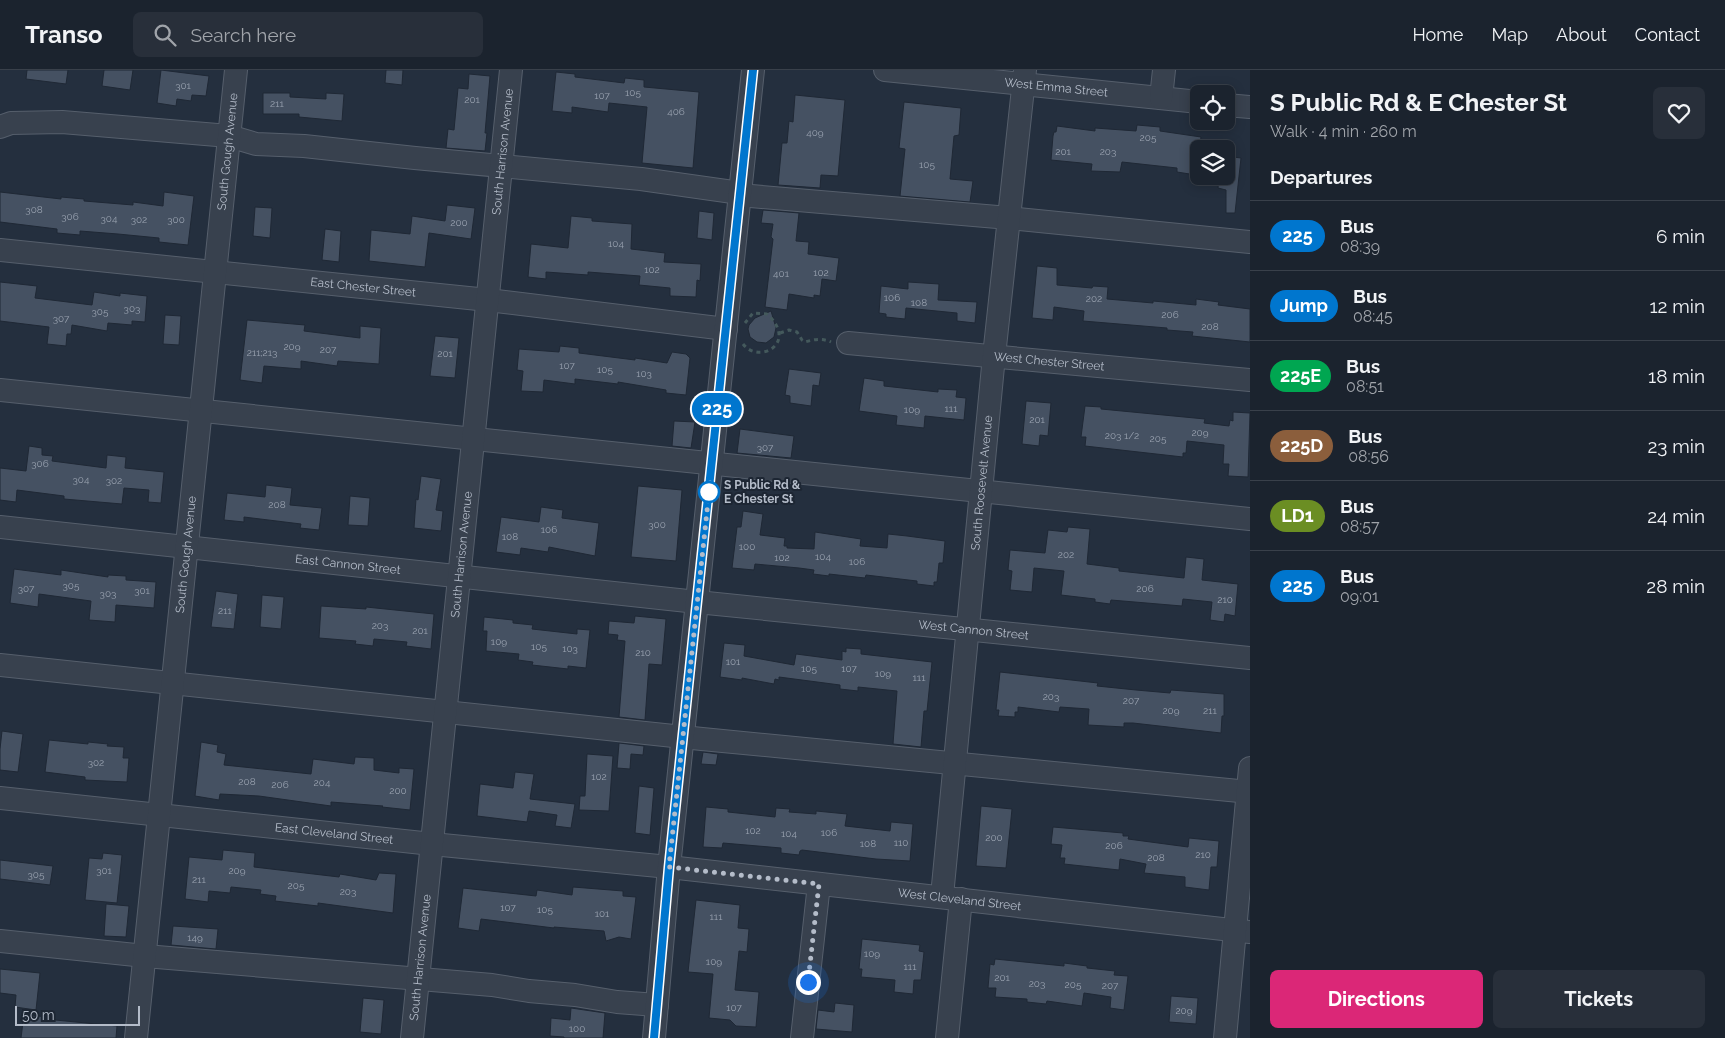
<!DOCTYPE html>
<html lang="en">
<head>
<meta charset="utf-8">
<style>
	body { margin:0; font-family:Raleway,sans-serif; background:#282f3a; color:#f1f3f6; height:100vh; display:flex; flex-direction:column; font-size:19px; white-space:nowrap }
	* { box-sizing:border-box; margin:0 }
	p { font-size:16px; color:#a0a4aa }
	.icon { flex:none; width:28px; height:28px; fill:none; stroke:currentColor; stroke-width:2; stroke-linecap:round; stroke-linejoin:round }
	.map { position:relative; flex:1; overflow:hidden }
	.side { display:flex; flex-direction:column; background:#1b232e; width:475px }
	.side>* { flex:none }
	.badge { padding:0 10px; border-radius:16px; font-size:18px; line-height:32px }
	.fabs { position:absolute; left:1190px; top:15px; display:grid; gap:10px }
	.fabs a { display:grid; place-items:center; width:45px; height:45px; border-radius:8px; background:#1b232e; box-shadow:0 2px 12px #0003,0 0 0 1px #39404a; font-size:25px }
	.scale { position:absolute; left:15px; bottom:12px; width:125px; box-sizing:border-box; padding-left:5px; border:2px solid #b4bcc9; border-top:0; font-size:14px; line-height:18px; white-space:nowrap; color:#b4bcc9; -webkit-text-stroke:4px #1d2633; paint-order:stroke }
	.you { position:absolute; width:25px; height:25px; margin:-12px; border:4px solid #fff; border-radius:50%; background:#1a73e8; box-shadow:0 0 0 8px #1a73e833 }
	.map>.badge { position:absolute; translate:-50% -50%; box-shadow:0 0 0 2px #fff }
	h2 { padding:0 20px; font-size:19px; line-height:45px }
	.round { display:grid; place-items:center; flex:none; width:52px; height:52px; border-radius:8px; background:#282f3a }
	.overview { display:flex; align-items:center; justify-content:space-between; height:85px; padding:0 20px }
	h1 { font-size:24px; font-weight:700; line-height:38px }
	.primary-button { display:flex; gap:10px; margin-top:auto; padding:10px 20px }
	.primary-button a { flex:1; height:58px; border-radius:8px; background:#db2777; color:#fff; font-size:20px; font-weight:700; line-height:58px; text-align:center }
	.primary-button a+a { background:#282f3a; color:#f1f3f6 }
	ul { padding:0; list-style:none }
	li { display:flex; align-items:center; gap:15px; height:70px; padding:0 20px; border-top:1px solid #39404a }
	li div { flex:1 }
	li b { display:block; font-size:19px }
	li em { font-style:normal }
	li .badge { min-width:55px; font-weight:700; text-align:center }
	header { display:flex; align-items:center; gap:30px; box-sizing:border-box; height:70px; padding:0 25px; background:#1b232e; border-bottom:1px solid #39404a }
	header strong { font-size:24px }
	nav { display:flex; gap:28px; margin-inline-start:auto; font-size:18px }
	.search { width:350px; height:45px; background:#282f3a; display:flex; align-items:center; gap:12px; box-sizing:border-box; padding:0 18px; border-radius:8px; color:#a0a4aa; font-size:19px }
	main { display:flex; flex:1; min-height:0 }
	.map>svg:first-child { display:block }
	.building { fill:#455162; stroke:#1f2835 }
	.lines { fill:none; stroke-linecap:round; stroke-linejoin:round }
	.minor-casing { stroke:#565f6c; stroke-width:24 }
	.path { stroke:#44595c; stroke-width:3; stroke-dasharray:4 4; stroke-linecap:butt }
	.minor { stroke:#38414e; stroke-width:22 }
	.line-casing { stroke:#fff; stroke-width:11 }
	.line { stroke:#0076ce; stroke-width:8 }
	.walk { stroke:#b4bcc9; stroke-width:5; stroke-dasharray:0 9 }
	.stop-dot { fill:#fff; stroke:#0076ce; stroke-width:2.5 }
	.labels { text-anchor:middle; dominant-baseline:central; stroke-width:4; stroke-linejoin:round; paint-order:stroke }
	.number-label { font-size:10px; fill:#98a1af }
	.street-label { font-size:12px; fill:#b4bcc9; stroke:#1d2633 }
	.stop-label { font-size:12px; font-weight:bold; fill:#b4bcc9; stroke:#1d2633; text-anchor:start }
</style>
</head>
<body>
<header>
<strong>Transo</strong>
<div class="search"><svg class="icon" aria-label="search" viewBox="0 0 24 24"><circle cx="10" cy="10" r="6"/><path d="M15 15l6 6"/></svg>Search here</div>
<nav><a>Home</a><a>Map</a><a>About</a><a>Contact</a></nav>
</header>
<main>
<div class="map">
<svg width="1250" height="968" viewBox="0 0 1250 968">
	<rect width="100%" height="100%" fill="#242f3e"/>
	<g class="building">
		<polygon points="27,0 68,0 66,14 26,9"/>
		<polygon points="104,0 133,0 130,20 102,16"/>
		<polygon points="161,0 209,6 206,26 192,25 191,31 177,29 176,36 157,33"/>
		<polygon points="386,0 403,0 402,15 385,13"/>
		<polygon points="556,2 575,4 575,7 624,13 625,8 644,10 644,17 699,22 693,98 642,93 647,37 609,33 608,42 572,37 572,43 552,41"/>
		<polygon points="469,4 490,6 485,63 487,63 485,81 446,78 448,59 454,60 458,18 468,19"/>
		<polygon points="263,23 290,23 290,27 326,29 326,23 344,24 342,51 299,47 299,44 263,44"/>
		<polygon points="795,25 845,30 838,106 821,105 820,118 778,115 782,73 787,73 789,51 793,52"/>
		<polygon points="904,32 961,38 959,65 954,66 950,109 973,111 970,132 900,126 905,79 899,78"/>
		<polygon points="1137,55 1160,57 1160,61 1201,67 1196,105 1177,102 1177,98 1122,92 1120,102 1091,101 1092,94 1051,90 1053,66 1054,62 1056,62 1057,56 1095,61 1095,58 1136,61"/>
		<polygon points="1226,86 1241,88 1235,143 1226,143 1226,120 1218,118 1219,106 1226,106"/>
		<polygon points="0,122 61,129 61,127 84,129 84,131 133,135 133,132 163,136 164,122 194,126 188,175 159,172 159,168 118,164 80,161 80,165 57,163 57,159 0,152"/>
		<polygon points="447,135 475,138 471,169 429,163 425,197 369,191 371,160 410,164 412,146 445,151"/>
		<polygon points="255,137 272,138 270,168 253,166"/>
		<polygon points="763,140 799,143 796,171 809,172 808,184 839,188 836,211 822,209 820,226 814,225 814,228 789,224 787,240 765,237 773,169 771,167 773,154 761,153"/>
		<polygon points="699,141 714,143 712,170 697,168"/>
		<polygon points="571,146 592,148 592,151 632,154 631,179 665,183 664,192 701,194 700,211 697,210 696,227 670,226 670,218 639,215 640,206 588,202 588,205 546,202 546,209 528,207 531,174 568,178"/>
		<polygon points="325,159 341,161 339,192 322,190"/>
		<polygon points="1037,196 1057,198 1057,215 1092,218 1093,216 1108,217 1107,229 1153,233 1153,231 1196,235 1196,229 1219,232 1218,235 1250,239 1250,272 1192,266 1193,262 1167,260 1167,258 1083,251 1084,241 1054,237 1053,250 1032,248"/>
		<polygon points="0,212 37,216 35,228 92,235 94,222 120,226 120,223 147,226 145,252 132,251 132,255 108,253 107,261 72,255 71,264 67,264 66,276 47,274 49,257 0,251"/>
		<polygon points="908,212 939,214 938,230 977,232 975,253 957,251 957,243 906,238 905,249 886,247 886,244 879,243 881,216 908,219"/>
		<polygon points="771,241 776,258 774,267 766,273 757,272 750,267 748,259 749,255 755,248"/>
		<polygon points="165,245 181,246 179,275 163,274"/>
		<polygon points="247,250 305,255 304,261 360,268 360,256 381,258 379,294 338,291 337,296 301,291 301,299 264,296 262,313 240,310"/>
		<polygon points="435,266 459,268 455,308 430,306"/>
		<polygon points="560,276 579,278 579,283 635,290 635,288 667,293 672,282 686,284 690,288 686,325 666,323 666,320 618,312 618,314 575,309 575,314 544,310 543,322 521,321 523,301 517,300 519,279 559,282"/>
		<polygon points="789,299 821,303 819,316 813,315 811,336 790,333 790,326 785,325"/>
		<polygon points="864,308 884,311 884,316 938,322 938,319 957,320 956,327 966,328 964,350 925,346 924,358 896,355 897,346 859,341"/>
		<polygon points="1026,331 1051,333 1048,366 1040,365 1039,376 1022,374"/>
		<polygon points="1085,336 1101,337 1101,339 1205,349 1204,353 1229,356 1230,350 1233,351 1233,342 1250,343 1248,407 1228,406 1229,394 1223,394 1224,375 1187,371 1186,383 1183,383 1183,387 1085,376 1086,367 1081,367"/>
		<polygon points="674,351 695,352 691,378 672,376"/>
		<polygon points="740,359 794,366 791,388 737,383"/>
		<polygon points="29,376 42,378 42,385 53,386 52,391 106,398 107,385 126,387 125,398 164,402 161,433 148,432 149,420 124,418 122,434 64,429 64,426 17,420 16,432 0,430 0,398 26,401"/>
		<polygon points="421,406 441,409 436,440 443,441 441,461 414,458 416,429 418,430"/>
		<polygon points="266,415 292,418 290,435 322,438 319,460 300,458 301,454 244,447 244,452 224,450 227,423 265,427"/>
		<polygon points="638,416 682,420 676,491 631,487"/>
		<polygon points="350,426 370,428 368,456 348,455"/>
		<polygon points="541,437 563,440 562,448 599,453 595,486 549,477 548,482 521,478 520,485 496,482 501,447 539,452"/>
		<polygon points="743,441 763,444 760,465 785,468 784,476 787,476 787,478 814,479 815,462 861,469 860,476 887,478 888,464 907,466 945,471 943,493 939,493 937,512 934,512 934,516 917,514 917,511 866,505 865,508 829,504 829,506 813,504 814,500 799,498 755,494 754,500 732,498 737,457 741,457"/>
		<polygon points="1068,457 1090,459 1087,494 1119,498 1119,501 1184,508 1186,487 1204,489 1202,510 1238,514 1235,546 1225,544 1224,552 1210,550 1212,532 1183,529 1182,536 1111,530 1110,534 1095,532 1095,529 1061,525 1064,501 1034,498 1032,522 1010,520 1012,501 1008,500 1010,480 1045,483 1048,460 1067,462"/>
		<polygon points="14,499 61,505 61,500 108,507 108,505 126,506 126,510 156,512 154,538 116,535 115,552 89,550 91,531 39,524 38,537 10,533"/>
		<polygon points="216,521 238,524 234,559 211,557"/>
		<polygon points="262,525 284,527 281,559 260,557"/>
		<polygon points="321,536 366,539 366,537 434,544 431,579 406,576 407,572 374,569 373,576 355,574 356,571 319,568"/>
		<polygon points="635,546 666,549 662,595 649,594 645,650 619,647 625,571 617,570 618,565 608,564 609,551 634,553"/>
		<polygon points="484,547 513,550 513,553 533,555 532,559 577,564 577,559 590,560 586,598 568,596 568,599 532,595 533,592 518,590 519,584 486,581 487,561 483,561"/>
		<polygon points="724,573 745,575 744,586 794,595 796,584 842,590 842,581 846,582 846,578 861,579 861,584 932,592 927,641 924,641 921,677 893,674 897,621 858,617 858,621 840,619 840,615 779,607 779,610 775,609 774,614 742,608 742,610 720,607"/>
		<polygon points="1000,602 1098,613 1097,616 1136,620 1170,623 1171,620 1224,624 1224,646 1222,646 1221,663 1133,653 1124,653 1124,657 1088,655 1089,639 1060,637 1059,642 1018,637 1018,642 1015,642 1015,647 998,646 999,640 996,640"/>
		<polygon points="2,661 23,664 18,702 0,700 0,679"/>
		<polygon points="49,670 88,674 88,672 108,674 107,676 124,677 123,688 129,688 127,712 85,710 85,707 45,702"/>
		<polygon points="201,672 218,675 217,682 226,684 224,695 311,704 313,689 354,694 355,687 374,688 374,700 399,703 399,698 414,699 410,740 382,737 383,736 331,732 331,736 259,726 220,724 219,730 195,726"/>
		<polygon points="619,673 644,676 643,685 631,684 630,699 617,698"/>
		<polygon points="703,682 718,684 716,695 701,694"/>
		<polygon points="587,684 613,686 609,741 579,740 580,726 585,726"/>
		<polygon points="515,702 534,704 530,729 575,734 571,758 555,756 557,745 529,741 527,752 477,746 480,714 513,718"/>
		<polygon points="639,716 654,718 650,765 635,763"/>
		<polygon points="981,736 1012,739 1006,798 976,796"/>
		<polygon points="706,737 728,739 728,742 775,747 776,738 790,739 789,742 816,744 816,741 847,744 845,756 890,761 891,752 913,754 910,791 876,789 802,780 800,781 799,785 781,783 781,778 723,773 722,778 703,777"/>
		<polygon points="1053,757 1123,763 1123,766 1129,766 1128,769 1188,777 1189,768 1219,771 1217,797 1211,797 1209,820 1185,817 1185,807 1144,803 1146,794 1120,789 1119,800 1064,794 1065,788 1060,788 1062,775 1051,774"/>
		<polygon points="223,780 255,783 254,797 339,807 340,804 376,810 379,803 396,804 393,843 318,833 318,836 275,831 276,826 260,824 261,820 231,817 230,823 209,821 208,832 185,829 189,787 222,790"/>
		<polygon points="103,783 122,785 117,833 85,830 89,788 102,789"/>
		<polygon points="0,790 53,796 50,815 0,809"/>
		<polygon points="573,817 623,821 623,826 636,827 631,869 619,867 606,871 604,861 554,857 554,858 481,849 479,861 458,858 463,818 536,826 537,820 572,825"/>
		<polygon points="696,830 740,835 738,858 749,859 747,882 739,881 735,920 759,922 756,957 736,956 730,950 709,948 713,904 688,902"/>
		<polygon points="106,834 129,836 126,867 104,866"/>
		<polygon points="173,856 218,859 216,879 171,875"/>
		<polygon points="862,869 920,875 919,881 924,882 921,910 914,910 913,924 894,922 895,910 861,907 862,899 859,899"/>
		<polygon points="995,889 1064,896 1064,893 1087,896 1087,898 1115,901 1114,905 1128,906 1124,940 1110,938 1111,927 1084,923 1082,936 1047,931 1046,934 1027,932 1027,929 995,927 996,918 988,918 990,894 994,895"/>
		<polygon points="0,899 40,903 36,940 15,937 16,925 0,923"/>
		<polygon points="1171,926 1198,928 1196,954 1169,952"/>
		<polygon points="363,928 384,930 381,964 360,962"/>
		<polygon points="835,933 854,935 852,962 816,959 818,940 834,942"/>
		<polygon points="571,938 605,943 603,968 564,968 564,967 550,966 551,948 570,950"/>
		<polygon points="24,944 46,947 45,949 117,956 116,968 21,968"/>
	</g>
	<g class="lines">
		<defs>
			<g id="minor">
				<path id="s1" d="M885,0l314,32"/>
				<polyline points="1161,28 1164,0"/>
				<polyline points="1226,35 1250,37"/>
				<polyline points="0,57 11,53 62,52 229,66 256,74 304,76 415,88 641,109 740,123"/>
				<polyline points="739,125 1009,148 1250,172"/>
				<path id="s2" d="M0,180l488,50 238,29"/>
				<path id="s3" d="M848,273l402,37"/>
				<polyline points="0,320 1250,449"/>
				<path id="s4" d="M0,457l697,75 553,56"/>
				<polyline points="0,595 702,669 1250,722"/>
				<path id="s5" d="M0,728l432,46 237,23 581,65"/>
				<path id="s6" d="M942,826l52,-540 31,-286"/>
				<polyline points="0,871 145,886 492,915 529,921 575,925 617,932 657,935"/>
				<path id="s7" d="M136,968l100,-968"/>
				<path id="s8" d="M412,968l99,-968"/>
				<polyline points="654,968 669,797 753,0"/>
				<polyline points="802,968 819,814"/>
				<polyline points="947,968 961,829"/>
				<polyline points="1225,968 1250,698"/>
			</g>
		</defs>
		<use href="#minor" class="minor-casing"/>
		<g class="path">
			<path d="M780,263l9,-3 8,2 5,8 3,2c10,-3 17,-4 26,0"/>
			<path d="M743,274c16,21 56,-1 24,-30l-14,-1 -8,10"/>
		</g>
		<use href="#minor" class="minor"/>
	</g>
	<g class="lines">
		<defs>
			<polyline id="line" points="654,968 669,797 753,0"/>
		</defs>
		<use href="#line" class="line-casing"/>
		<use href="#line" class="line"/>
		<polyline class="walk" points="709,422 710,413 669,797 819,814 808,912"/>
	</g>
	<circle class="stop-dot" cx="709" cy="422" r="10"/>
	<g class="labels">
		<g class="number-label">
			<text x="183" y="15">301</text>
			<text x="633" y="22">105</text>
			<text x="602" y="25">107</text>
			<text x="472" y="29">201</text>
			<text x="277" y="33">211</text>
			<text x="676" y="41">406</text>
			<text x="815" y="62">409</text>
			<text x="1148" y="67">205</text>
			<text x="1063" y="81">201</text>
			<text x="1108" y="81">203</text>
			<text x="927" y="94">105</text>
			<text x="34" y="139">308</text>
			<text x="70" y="146">306</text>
			<text x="109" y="148">304</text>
			<text x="139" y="149">302</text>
			<text x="176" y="149">300</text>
			<text x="459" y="152">200</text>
			<text x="616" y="173">104</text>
			<text x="652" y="199">102</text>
			<text x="821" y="202">102</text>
			<text x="781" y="203">401</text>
			<text x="892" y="227">106</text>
			<text x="1094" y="228">202</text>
			<text x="919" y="232">108</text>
			<text x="132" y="238">303</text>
			<text x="100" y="241">305</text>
			<text x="1170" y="244">206</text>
			<text x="61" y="248">307</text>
			<text x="1210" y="256">208</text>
			<text x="292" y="276">209</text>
			<text x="328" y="279">207</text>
			<text x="262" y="282">211;213</text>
			<text x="445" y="283">201</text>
			<text x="567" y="295">107</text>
			<text x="605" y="299">105</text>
			<text x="644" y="303">103</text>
			<text x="951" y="338">111</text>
			<text x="912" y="339">109</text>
			<text x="1037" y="349">201</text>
			<text x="1200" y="362">209</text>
			<text x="1122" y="365">203 1/2</text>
			<text x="1158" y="368">205</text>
			<text x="765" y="377">307</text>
			<text x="40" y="393">306</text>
			<text x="81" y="409">304</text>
			<text x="114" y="410">302</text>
			<text x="277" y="434">208</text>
			<text x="657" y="454">300</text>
			<text x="549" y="459">106</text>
			<text x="510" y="466">108</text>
			<text x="747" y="476">100</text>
			<text x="1066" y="484">202</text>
			<text x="823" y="486">104</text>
			<text x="782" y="487">102</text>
			<text x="857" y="491">106</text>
			<text x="71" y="515">305</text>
			<text x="26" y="518">307</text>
			<text x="1145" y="518">206</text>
			<text x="142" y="520">301</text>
			<text x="108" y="523">303</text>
			<text x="1225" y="529">210</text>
			<text x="225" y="540">211</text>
			<text x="380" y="555">203</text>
			<text x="420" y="560">201</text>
			<text x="499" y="571">109</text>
			<text x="539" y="576">105</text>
			<text x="570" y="578">103</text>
			<text x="643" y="582">210</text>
			<text x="733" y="591">101</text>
			<text x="809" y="598">105</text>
			<text x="849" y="598">107</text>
			<text x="883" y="603">109</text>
			<text x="919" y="607">111</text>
			<text x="1051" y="626">203</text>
			<text x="1131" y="630">207</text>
			<text x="1171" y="640">209</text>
			<text x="1210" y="640">211</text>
			<text x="96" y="692">302</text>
			<text x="599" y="706">102</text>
			<text x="247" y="711">208</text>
			<text x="322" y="712">204</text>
			<text x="280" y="714">206</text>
			<text x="398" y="720">200</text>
			<text x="753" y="760">102</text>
			<text x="829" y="762">106</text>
			<text x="789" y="763">104</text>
			<text x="994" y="767">200</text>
			<text x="901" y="772">110</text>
			<text x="868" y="773">108</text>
			<text x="1114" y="775">206</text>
			<text x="1203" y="784">210</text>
			<text x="1156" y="787">208</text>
			<text x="104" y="800">301</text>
			<text x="237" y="800">209</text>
			<text x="36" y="804">305</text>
			<text x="199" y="809">211</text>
			<text x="296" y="815">205</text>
			<text x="348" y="821">203</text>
			<text x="508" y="837">107</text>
			<text x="545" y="839">105</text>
			<text x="602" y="843">101</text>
			<text x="716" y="846">111</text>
			<text x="195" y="867">149</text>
			<text x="872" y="883">109</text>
			<text x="714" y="891">109</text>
			<text x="910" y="896">111</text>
			<text x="1002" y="907">201</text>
			<text x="1037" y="913">203</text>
			<text x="1073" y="914">205</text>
			<text x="1110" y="915">207</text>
			<text x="734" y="937">107</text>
			<text x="1184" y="940">209</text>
			<text x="577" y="958">100</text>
		</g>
		<g class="street-label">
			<text stroke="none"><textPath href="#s1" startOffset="172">West Emma Street</textPath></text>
			<text stroke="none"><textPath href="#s7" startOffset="891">South Gough Avenue</textPath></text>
			<text stroke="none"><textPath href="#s8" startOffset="891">South Harrison Avenue</textPath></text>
			<text stroke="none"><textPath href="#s2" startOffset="365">East Chester Street</textPath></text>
			<text stroke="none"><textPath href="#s3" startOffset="202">West Chester Street</textPath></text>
			<text stroke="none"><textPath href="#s6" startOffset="415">South Roosevelt Avenue</textPath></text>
			<text stroke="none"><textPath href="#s7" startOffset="486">South Gough Avenue</textPath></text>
			<text stroke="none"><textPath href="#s8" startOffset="486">South Harrison Avenue</textPath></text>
			<text stroke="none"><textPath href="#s4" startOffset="350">East Cannon Street</textPath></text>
			<text stroke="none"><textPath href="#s4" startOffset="979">West Cannon Street</textPath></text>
			<text stroke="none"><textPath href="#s5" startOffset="336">East Cleveland Street</textPath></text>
			<text stroke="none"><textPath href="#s5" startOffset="965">West Cleveland Street</textPath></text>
			<text stroke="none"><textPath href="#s8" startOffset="81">South Harrison Avenue</textPath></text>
		</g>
		<g class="stop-label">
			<text x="724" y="415">S Public Rd &amp;<tspan x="724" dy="14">E Chester St</tspan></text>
		</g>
	</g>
</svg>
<div class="fabs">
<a><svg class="icon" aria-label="locate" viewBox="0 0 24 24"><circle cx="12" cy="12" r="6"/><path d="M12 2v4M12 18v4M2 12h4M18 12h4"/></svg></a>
<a><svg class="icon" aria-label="layers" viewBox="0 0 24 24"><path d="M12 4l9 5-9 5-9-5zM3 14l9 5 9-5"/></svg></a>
</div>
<div class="scale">50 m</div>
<div class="you" style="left:808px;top:912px"></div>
<b class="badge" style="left:717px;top:339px;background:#0076ce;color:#fff">225</b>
</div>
<section class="side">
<div class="overview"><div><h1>S Public Rd &amp; E Chester St</h1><p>Walk · 4 min · 260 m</p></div><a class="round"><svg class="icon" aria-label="heart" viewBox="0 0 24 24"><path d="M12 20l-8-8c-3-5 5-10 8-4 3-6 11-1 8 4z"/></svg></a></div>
<h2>Departures</h2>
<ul>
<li><span class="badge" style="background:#0076ce;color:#fff">225</span><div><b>Bus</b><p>08:39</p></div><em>6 min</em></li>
<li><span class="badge" style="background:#0076ce;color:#fff">Jump</span><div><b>Bus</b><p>08:45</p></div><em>12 min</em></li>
<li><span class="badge" style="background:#00a651;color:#fff">225E</span><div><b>Bus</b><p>08:51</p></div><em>18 min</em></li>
<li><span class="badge" style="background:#8b5e3c;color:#fff">225D</span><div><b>Bus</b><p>08:56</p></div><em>23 min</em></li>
<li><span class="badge" style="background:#6b8e23;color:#fff">LD1</span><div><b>Bus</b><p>08:57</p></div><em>24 min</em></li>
<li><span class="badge" style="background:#0076ce;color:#fff">225</span><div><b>Bus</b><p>09:01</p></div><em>28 min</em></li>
</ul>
<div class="primary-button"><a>Directions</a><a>Tickets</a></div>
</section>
</main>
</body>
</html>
